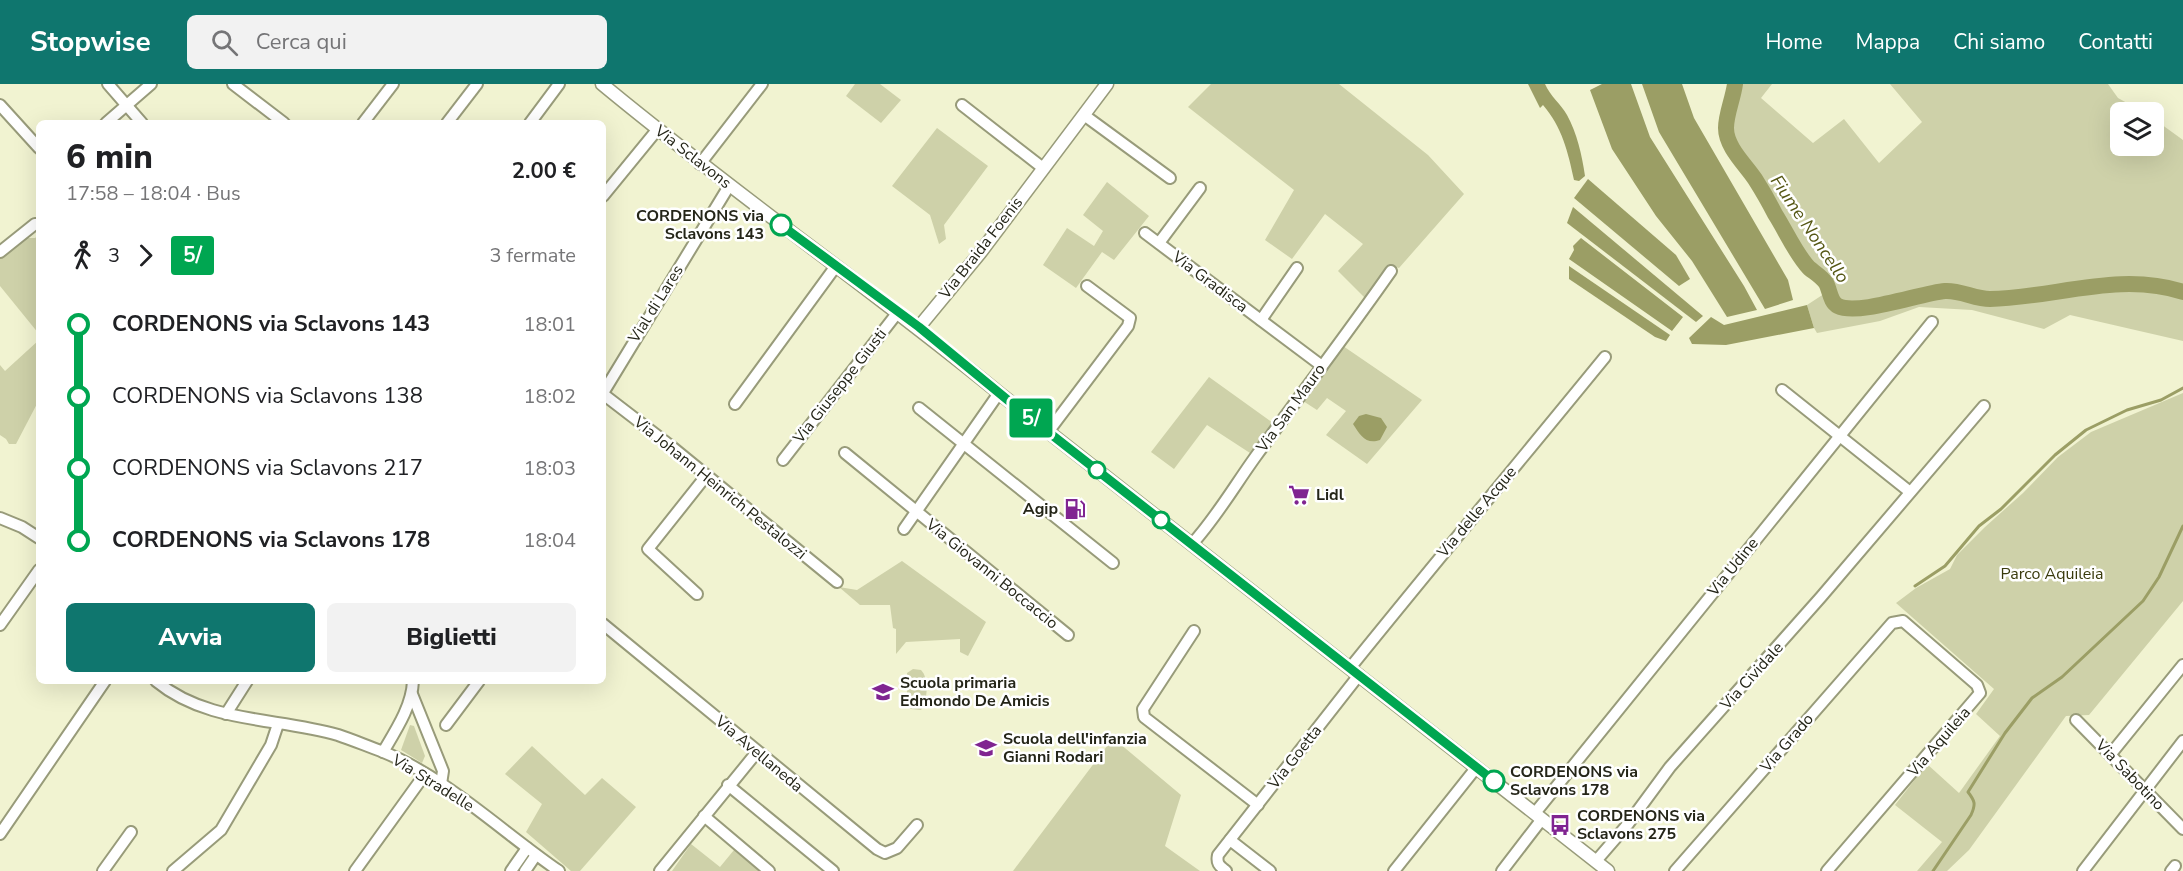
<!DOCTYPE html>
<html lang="it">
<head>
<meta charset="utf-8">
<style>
	body { margin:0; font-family:"Nunito Sans",sans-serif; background:#f2f2f2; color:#202124; height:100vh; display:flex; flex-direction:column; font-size:22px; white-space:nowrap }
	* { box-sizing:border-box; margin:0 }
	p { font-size:20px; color:#757577 }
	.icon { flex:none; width:33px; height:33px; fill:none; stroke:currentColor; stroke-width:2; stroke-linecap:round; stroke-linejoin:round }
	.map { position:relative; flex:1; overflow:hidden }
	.drawer { position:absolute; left:36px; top:36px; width:570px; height:564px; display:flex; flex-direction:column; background:#fff; border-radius:9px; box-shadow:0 6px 24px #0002 }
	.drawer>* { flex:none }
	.badge { padding:0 12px; border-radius:4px; font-size:21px; line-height:39px }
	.fabs { position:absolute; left:2110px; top:18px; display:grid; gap:12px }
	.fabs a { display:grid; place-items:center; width:54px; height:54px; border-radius:9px; background:#fff; box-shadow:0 6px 24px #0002; font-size:30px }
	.map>.badge { position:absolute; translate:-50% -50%; box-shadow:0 0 0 3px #fff }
	.legs { display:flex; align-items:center; gap:9px; height:66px; padding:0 30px; font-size:20px }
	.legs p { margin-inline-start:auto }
	.headline { display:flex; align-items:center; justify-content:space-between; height:102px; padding:0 30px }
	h1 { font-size:33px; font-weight:800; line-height:45px }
	.cta { display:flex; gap:12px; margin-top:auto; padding:12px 30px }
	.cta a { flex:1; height:69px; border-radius:9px; background:#0f766e; color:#fff; font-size:24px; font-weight:800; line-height:69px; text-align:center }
	.cta a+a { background:#f2f2f2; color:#202124 }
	ul { padding:0 30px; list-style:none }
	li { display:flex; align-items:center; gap:21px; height:72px; font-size:22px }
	li i { display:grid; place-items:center; width:9px; height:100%; margin:0 8px; background:currentColor }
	li i::after { content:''; width:15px; height:15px; margin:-8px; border:4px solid; border-radius:50%; background:#fff }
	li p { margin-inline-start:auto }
	li:first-child i { background:linear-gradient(#0000 50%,currentColor 0) }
	li:last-child i { background:linear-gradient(currentColor 50%,#0000 0) }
	header { display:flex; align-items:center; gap:36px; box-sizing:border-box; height:84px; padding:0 30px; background:#0f766e; color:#fff }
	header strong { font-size:28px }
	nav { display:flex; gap:33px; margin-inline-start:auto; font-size:21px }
	.search { width:420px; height:54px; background:#f2f2f2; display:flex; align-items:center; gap:15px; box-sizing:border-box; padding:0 21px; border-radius:9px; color:#757577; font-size:22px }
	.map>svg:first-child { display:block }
	.green { fill:#ced1a9 }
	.water { fill:#9b9e65 }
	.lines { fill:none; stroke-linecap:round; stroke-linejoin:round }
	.stream { stroke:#9b9e65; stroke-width:3 }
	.river { stroke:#9b9e65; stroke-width:16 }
	.minor-casing { stroke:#989b7a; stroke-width:14 }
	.tertiary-casing { stroke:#989b7a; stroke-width:15 }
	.minor { stroke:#fff; stroke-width:10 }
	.tertiary { stroke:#fff; stroke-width:12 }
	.line-1-casing { stroke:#fff; stroke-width:14 }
	.line-1 { stroke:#00a651; stroke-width:9 }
	.stop-1-dot { fill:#fff; stroke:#00a651; stroke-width:3 }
	.labels { text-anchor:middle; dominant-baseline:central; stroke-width:5; stroke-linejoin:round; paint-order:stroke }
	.street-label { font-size:16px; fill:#242518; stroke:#fff }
	.stop-label { font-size:16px; font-weight:bold; fill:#242518; stroke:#fff; text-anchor:end }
	.poi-label { font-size:16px; font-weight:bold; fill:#242518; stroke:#fff; text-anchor:start }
	.park-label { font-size:16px; fill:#393a0c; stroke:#fff }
	.water-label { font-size:18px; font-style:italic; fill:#555714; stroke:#fff }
</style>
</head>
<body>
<header>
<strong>Stopwise</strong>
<div class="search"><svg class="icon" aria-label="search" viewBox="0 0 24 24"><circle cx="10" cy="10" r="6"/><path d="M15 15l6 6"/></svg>Cerca qui</div>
<nav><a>Home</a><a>Mappa</a><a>Chi siamo</a><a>Contatti</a></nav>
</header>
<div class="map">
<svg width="2183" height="787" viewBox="0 0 2183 787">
	<rect width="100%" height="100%" fill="#f1f3d1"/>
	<g class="green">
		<polygon points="855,0 880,0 901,16 881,39 846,12"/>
		<polygon points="1211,0 1339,0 1428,71 1464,110 1399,184 1389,181 1366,215 1338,187 1363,160 1325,130 1292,175 1265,156 1294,106 1188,23"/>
		<polygon points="1735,0 1772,0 1761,14 1813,59 1844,35 1879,79 1922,38 1890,0 2108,0 2118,14 2143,28 2121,28 2121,62 2154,62 2154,35 2183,56 2183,257 2070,231 2044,245 1972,226 1919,223 1880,237 1817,249 1814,244 1807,221 1830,206 1820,191 1810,184 1800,172 1755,95 1728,57 1726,44"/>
		<polygon points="937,44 988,82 944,141 946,155 939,160 930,131 892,102"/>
		<polygon points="1107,98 1149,132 1114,176 1102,168 1076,204 1043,181 1067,144 1094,162 1103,147 1083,131"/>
		<polygon points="39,151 39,250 0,202 0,171 19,154 35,154"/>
		<polygon points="39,256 39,316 16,360 9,360 6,355 0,351 0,281 5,287"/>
		<polygon points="1343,262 1422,316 1367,380 1326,351 1346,327 1327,314 1317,326 1303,317"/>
		<polygon points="1209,293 1273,339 1250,369 1207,341 1174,385 1151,368"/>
		<polygon points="2183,309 2183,517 2089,631 2066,632 1969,766 1947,787 1917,787 1942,758 1895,721 1927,680 1959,709 2000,652 1976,630 1994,605 1896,519 1916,504 1950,485 1957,471 1985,443 2023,409 2058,373 2091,348"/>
		<polygon points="902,477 986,538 968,572 960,568 960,555 906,558 896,570 896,545 893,544 890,521 860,521 839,503 857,506"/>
		<path d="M913,585l8,1c8,8 7,30 0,40l-10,-1 -4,-5v-31z"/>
		<polygon points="410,641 414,642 425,672 422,679 401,666"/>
		<polygon points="1113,654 1181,711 1165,762 1200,787 1013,787"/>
		<polygon points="532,662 585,711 602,694 636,723 580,787 571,787 526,748 542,720 505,690"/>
		<polygon points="691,760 720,783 734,766 759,787 672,787"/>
	</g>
	<g class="water">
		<path d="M1528,0h17c5,12 16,20 22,31 10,18 15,40 18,61l-6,5 -5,-1c-6,-28 -12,-53 -31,-75l-3,3z"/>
		<polygon points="1602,0 1631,0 1650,53 1744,202 1757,226 1727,233 1692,177 1656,132 1612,65 1590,6"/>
		<polygon points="1642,0 1682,0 1694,34 1788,196 1793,216 1765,225 1659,48"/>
		<polygon points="1588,95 1676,171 1690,195 1679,202 1574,114"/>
		<polygon points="1573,123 1703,232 1696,238 1567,139"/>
		<polygon points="1581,154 1683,233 1672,247 1569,175 1574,166 1573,162"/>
		<polygon points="1569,182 1670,251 1666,257 1655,253 1569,195"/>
		<polygon points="1807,221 1814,244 1726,261 1692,260 1689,254 1711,233 1724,241"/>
		<path d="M1366,330l15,4 6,9 -7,13c-14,5 -20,-5 -27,-16l6,-8z"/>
	</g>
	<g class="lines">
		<g class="stream">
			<polyline points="1915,502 1945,482 1979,442 2001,425 2055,371 2086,346 2127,326 2161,316 2183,304"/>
			<path d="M1933,787l38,-56c5,-11 4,-14 -3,-23l37,-59 27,-35 30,-21 81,-76 16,-24 24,-51"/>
		</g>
		<path class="river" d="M1735,0c-2,15 -9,30 -9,44 0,19 19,36 29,51 7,11 14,23 20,35 11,17 20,39 34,54 6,5 12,8 17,15 4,7 4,19 12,23 20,10 83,-13 107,-15 15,-1 30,8 45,8 64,-1 130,-28 193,-7"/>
		<defs>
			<g id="minor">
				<polyline points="108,0 142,39"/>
				<polyline points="233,0 284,39"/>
				<polyline points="0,21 39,64"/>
				<polyline points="962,21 1043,84"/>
				<polyline points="1084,31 1170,94"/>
				<polyline points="106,39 151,0"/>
				<polyline points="363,39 393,0"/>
				<polyline points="447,39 477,0"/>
				<polyline points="530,39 559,0"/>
				<polyline points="700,80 762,0"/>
				<polyline points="603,112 657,46"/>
				<polyline points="1145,149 1322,282"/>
				<polyline points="1159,159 1200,104"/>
				<polyline points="0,168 35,140"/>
				<polyline points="1261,236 1297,184"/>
				<polyline points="1782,306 1910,408"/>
				<polyline points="603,309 729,102"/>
				<polyline points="603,310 672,363 837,498"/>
				<polyline points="735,320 836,182"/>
				<polyline points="919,324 1113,479"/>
				<polyline points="1048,348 1128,242 1130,234 1087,202"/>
				<polyline points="845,369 1068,551"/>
				<polyline points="783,376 898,228"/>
				<polyline points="0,434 22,443 39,454"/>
				<polyline points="904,445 999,309"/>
				<path d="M1192,460c24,-26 43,-59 64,-88 45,-62 91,-122 135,-185"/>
				<polyline points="697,510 648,465 706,392"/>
				<polyline points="603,540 877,765 885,769 897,764 917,741"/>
				<polyline points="0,541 39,486"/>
				<polyline points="1194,547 1143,625 1144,633 1258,721"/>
				<path d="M1350,584c84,-104 170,-207 255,-311"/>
				<path d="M156,597c52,43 121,36 182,54 15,5 29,11 43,16 65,26 121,81 178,120"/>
				<polyline points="412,610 443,687 441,700"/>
				<polyline points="226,630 247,597"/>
				<polyline points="2076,636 2183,745"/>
				<polyline points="446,641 479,597"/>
				<path d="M383,668c13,-22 29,-46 30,-71"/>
				<polyline points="2110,671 2183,581"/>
				<polyline points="728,701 833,787"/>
				<polyline points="1535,729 1932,238"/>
				<polyline points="704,732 769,787"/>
				<polyline points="0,750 105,597"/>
				<polyline points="1230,756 1270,787"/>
				<polyline points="1596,777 1628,740 1670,683 1821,513 1984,322"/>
				<polyline points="103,787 131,748"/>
				<polyline points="173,787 221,746 271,661 278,640"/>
				<polyline points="355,787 425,690"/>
				<polyline points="511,787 527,764"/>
				<polyline points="525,787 536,771"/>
				<polyline points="660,787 757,668"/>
				<path d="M1226,787c-6,-5 -10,-7 -8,-16l141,-180"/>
				<polyline points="1394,787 1476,684"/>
				<polyline points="1502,787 1542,735"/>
				<polyline points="1675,787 1892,539 1903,537 1977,601 1980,609 1827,787"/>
				<polyline points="2083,787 2183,657"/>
				<polyline points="2171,787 2175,782"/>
			</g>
			<g id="tertiary">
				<path d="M602,0c129,107 267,203 397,309l609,478"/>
				<polyline points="919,243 980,169 1107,0"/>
			</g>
		</defs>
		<use href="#minor" class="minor-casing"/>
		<use href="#tertiary" class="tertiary-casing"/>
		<use href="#minor" class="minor"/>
		<use href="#tertiary" class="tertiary"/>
	</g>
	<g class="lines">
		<defs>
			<polyline id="line-1" points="781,141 919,243 1015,322 1494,697"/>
		</defs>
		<use href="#line-1" class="line-1-casing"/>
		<use href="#line-1" class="line-1"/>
	</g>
	<defs>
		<symbol id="supermarket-bare" viewBox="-9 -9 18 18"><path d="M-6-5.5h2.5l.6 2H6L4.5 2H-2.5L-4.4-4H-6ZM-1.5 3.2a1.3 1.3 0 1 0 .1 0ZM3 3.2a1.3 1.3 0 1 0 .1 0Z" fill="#802491" stroke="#fff" stroke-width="2.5" paint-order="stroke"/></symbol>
		<symbol id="fuel-bare" viewBox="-9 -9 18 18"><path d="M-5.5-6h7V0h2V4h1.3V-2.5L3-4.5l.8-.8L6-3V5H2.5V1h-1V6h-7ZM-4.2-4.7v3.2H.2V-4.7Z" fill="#802491" stroke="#fff" stroke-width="2.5" paint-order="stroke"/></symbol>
		<symbol id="school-bare" viewBox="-9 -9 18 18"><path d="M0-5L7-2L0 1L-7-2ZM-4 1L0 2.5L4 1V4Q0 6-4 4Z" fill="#802491" stroke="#fff" stroke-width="2.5" paint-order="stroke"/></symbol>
		<symbol id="bus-bare" viewBox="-9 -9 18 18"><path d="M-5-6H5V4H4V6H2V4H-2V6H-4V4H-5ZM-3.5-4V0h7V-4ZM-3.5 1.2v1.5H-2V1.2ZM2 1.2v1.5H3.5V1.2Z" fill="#802491" stroke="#fff" stroke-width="2.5" paint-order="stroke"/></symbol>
	</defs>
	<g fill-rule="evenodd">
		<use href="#supermarket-bare" x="1284" y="396" width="30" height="30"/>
		<use href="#fuel-bare" x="1060" y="410" width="30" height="30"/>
		<use href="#school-bare" x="868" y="593" width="30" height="30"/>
		<use href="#school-bare" x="971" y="649" width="30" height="30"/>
		<use href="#bus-bare" x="1545" y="726" width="30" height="30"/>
	</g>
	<g class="stop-1-dot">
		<circle cx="781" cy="141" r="10"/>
		<circle cx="1097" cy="386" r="8"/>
		<circle cx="1161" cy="436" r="8"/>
		<circle cx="1494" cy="697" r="10"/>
	</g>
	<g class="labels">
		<g class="street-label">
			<text transform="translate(693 73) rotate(38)">Via Sclavons</text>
			<text transform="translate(981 164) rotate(-52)">Via Braida Foenis</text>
			<text transform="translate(1210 198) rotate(37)">Via Gradisca</text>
			<text transform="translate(656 220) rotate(-58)">Vial di Lares</text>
			<text transform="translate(840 302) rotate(-52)">Via Giuseppe Giusti</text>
			<text transform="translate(1291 324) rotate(-54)">Via San Mauro</text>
			<text transform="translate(720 404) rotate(39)">Via Johann Heinrich Pestalozzi</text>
			<text transform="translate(1477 428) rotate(-50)">Via delle Acque</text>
			<text transform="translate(1733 483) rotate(-51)">Via Udine</text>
			<text transform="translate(992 490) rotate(39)">Via Giovanni Boccaccio</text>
			<text transform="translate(1752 592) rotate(-48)">Via Cividale</text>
			<text transform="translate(1939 658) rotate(-49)">Via Aquileia</text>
			<text transform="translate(1787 659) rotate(-49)">Via Grado</text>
			<text transform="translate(759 670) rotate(40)">Via Avellaneda</text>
			<text transform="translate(1295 673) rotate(-52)">Via Goetta</text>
			<text transform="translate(2130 691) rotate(46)">Via Sabotino</text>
			<text transform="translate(433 699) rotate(32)">Via Stradelle</text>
		</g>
		<g class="stop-label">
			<text x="764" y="132">CORDENONS via<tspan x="764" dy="18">Sclavons 143</tspan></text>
			<text x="1510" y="688" text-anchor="start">CORDENONS via<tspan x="1510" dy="18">Sclavons 178</tspan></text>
		</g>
		<g class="poi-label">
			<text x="1316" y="411">Lidl</text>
			<text x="1058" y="425" text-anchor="end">Agip</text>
			<text x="900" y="599">Scuola primaria<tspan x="900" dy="18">Edmondo De Amicis</tspan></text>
			<text x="1003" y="655">Scuola dell'infanzia<tspan x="1003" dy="18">Gianni Rodari</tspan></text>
			<text x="1577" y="732">CORDENONS via<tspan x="1577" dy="18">Sclavons 275</tspan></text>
		</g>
		<g class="park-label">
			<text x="2052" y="490">Parco Aquileia</text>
		</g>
		<g class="water-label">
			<text transform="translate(1810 145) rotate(56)">Fiume Noncello</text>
		</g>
	</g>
</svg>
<div class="fabs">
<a><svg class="icon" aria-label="layers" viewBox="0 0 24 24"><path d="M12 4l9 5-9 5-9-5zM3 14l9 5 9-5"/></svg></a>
</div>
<b class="badge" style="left:1031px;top:334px;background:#00a651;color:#fff">5/</b>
<section class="drawer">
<div class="headline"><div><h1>6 min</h1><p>17:58 – 18:04 · Bus</p></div><b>2.00 €</b></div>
<div class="legs"><svg class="icon" aria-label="walk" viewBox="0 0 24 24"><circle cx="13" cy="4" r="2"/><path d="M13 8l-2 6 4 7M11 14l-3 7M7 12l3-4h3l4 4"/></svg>3<svg class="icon" aria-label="forward" viewBox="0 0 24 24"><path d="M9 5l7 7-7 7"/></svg><b class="badge" style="background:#00a651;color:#fff">5/</b><p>3 fermate</p></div>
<ul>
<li><i style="color:#00a651"></i><b>CORDENONS via Sclavons 143</b><p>18:01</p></li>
<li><i style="color:#00a651"></i><span>CORDENONS via Sclavons 138</span><p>18:02</p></li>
<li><i style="color:#00a651"></i><span>CORDENONS via Sclavons 217</span><p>18:03</p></li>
<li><i style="color:#00a651"></i><b>CORDENONS via Sclavons 178</b><p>18:04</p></li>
</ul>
<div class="cta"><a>Avvia</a><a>Biglietti</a></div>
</section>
</div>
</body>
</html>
